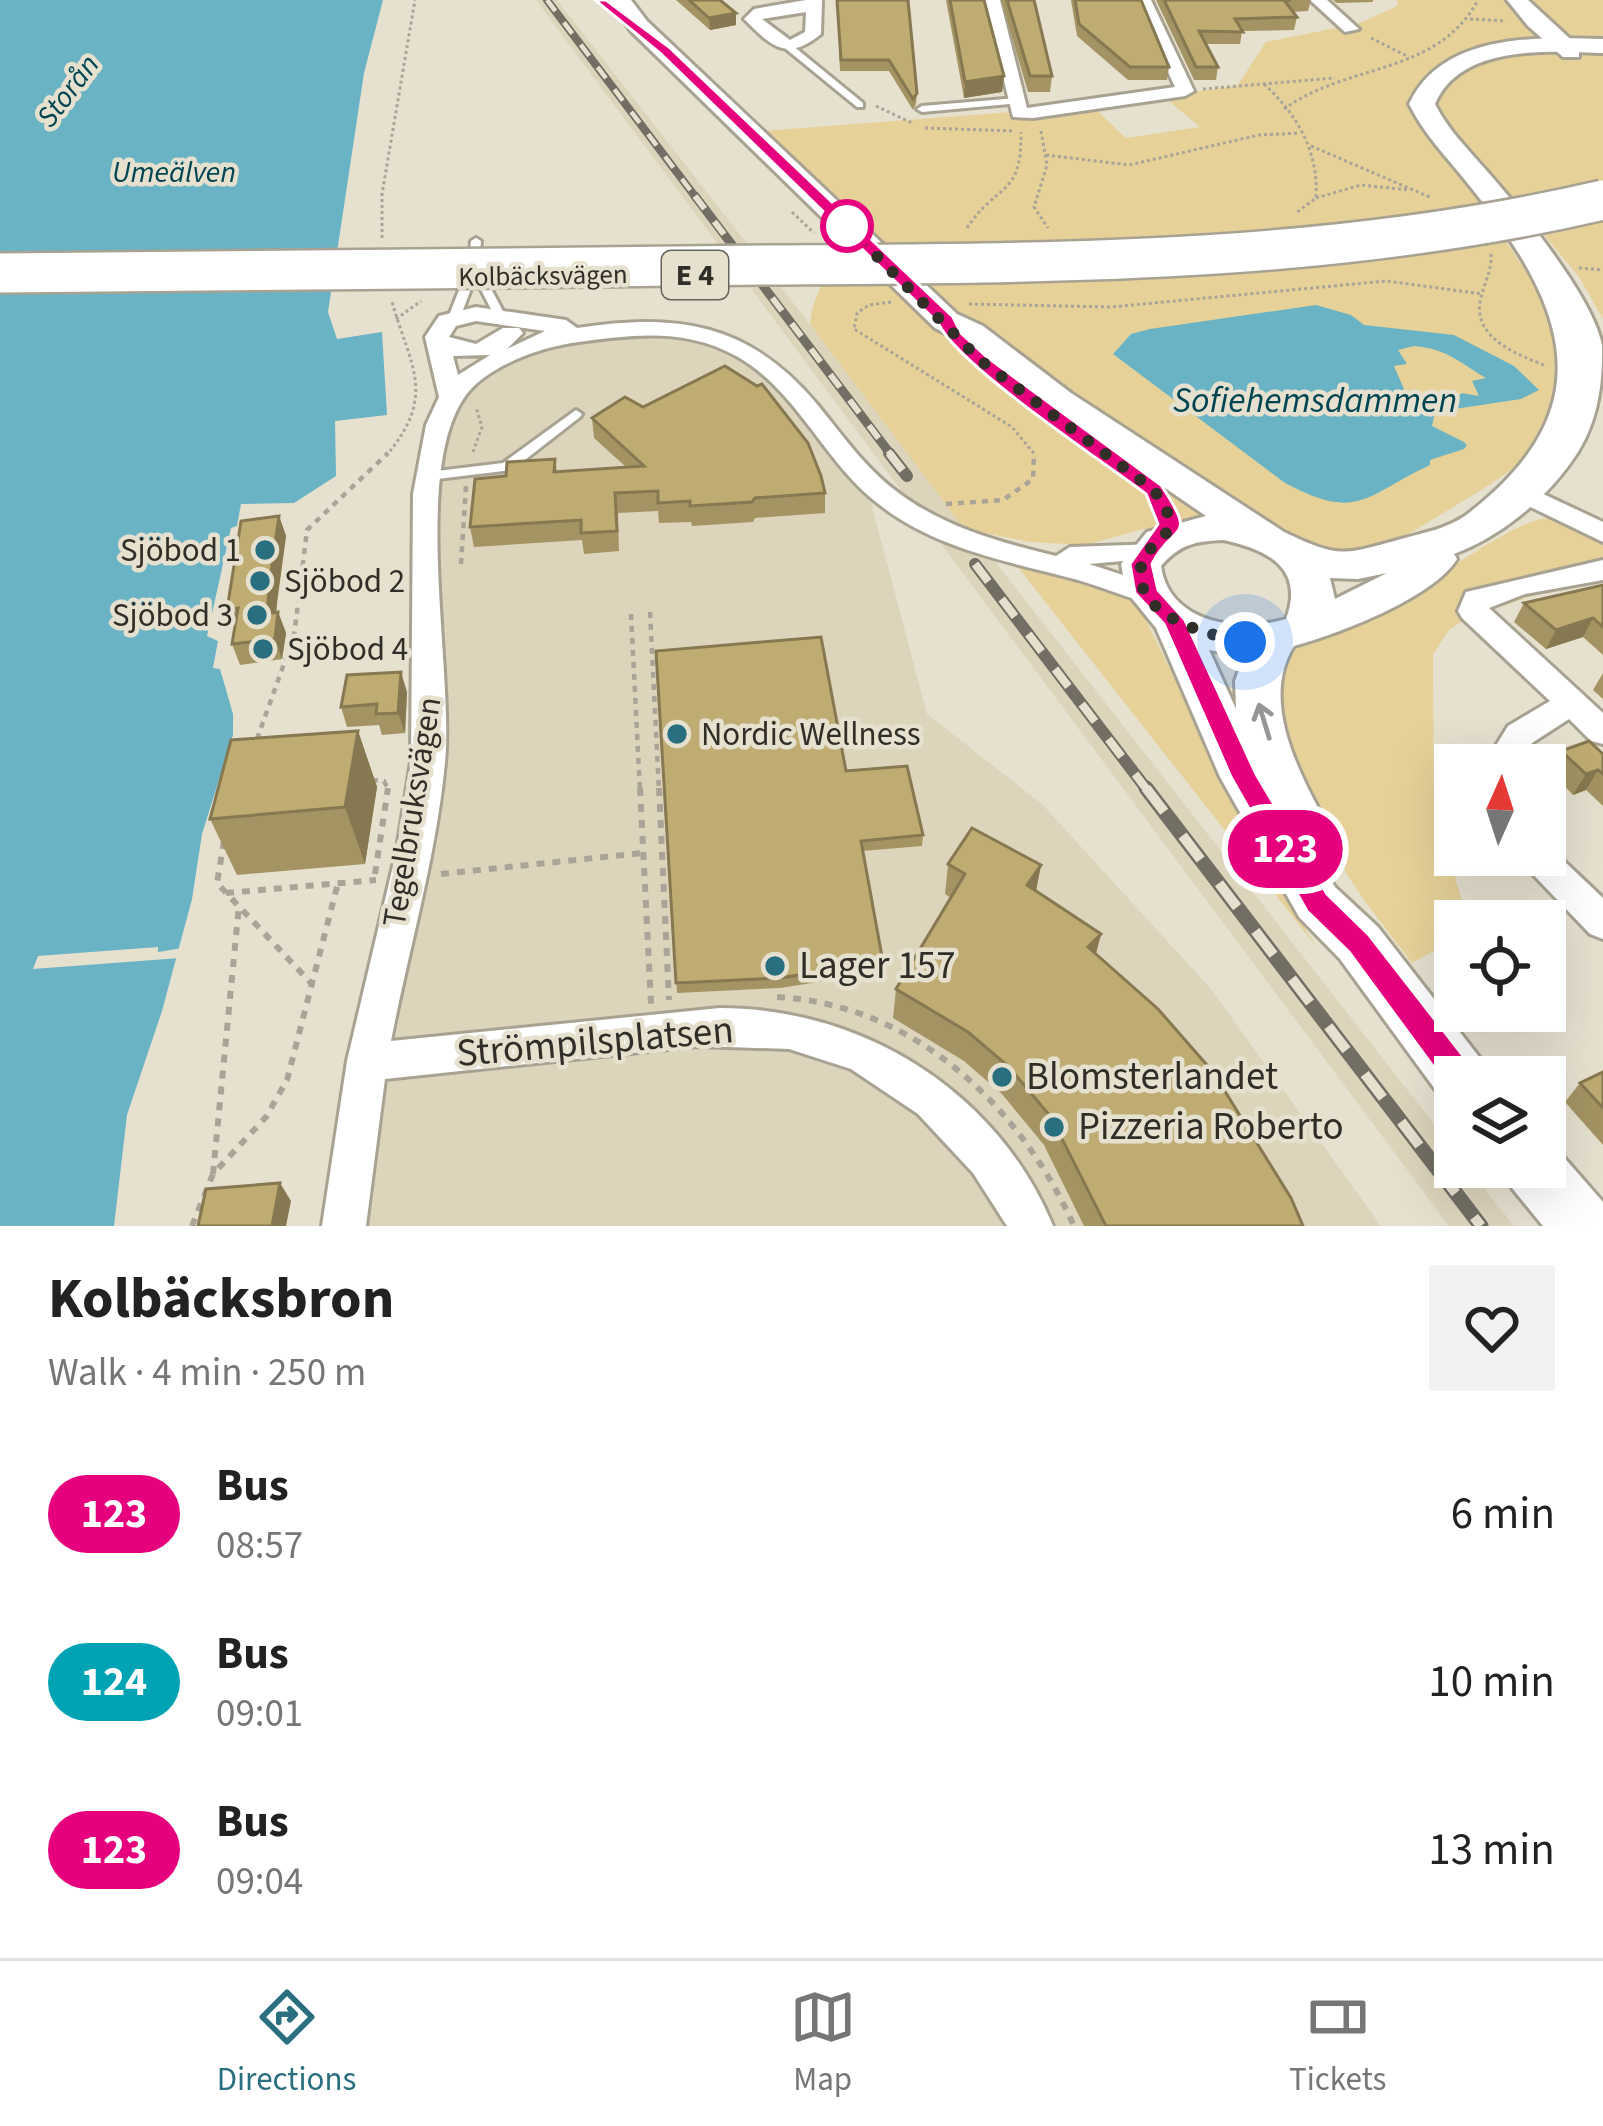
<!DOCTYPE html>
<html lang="en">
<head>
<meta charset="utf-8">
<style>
	body { margin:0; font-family:"Source Sans 3",sans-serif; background:#f2f2f2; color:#222; height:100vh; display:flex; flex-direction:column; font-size:45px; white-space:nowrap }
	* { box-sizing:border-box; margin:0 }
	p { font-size:39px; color:#767676 }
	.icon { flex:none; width:66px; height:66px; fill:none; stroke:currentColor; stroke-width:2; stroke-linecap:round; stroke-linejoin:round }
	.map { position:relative; height:1226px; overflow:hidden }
	.details { display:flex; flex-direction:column; background:#fff; flex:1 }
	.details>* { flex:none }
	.badge { padding:0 24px; border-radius:39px; font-size:42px; line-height:78px }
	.needle { width:78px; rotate:3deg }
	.fabs { position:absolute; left:1434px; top:744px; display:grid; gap:24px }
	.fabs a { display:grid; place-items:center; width:132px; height:132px; border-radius:0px; background:#fff; box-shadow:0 12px 48px #0002; font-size:60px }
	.you { position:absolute; width:60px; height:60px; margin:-30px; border:9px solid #fff; border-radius:50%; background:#1a73e8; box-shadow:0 0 0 18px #1a73e833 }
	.map>.badge { position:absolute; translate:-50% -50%; box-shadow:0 0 0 6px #fff }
	.round { display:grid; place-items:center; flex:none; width:126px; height:126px; border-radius:0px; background:#f2f2f2 }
	.headline { display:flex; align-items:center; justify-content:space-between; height:204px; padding:0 48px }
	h1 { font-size:57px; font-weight:700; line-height:90px }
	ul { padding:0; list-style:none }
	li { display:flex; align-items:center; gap:36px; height:168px; padding:0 48px }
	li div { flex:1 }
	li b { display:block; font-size:45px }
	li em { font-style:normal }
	li .badge { min-width:132px; font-weight:700; text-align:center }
	.dock { display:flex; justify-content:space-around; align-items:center; height:168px; border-top:3px solid #e0e0e0; background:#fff; font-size:33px; color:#767676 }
	.dock a { display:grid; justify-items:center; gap:6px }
	.dock .active { color:#2a6f7f }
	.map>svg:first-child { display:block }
	.built { fill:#ddd4bc }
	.green { fill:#e6d299 }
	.water { fill:#6ab3c5; fill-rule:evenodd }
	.pier { fill:#e6e0cf }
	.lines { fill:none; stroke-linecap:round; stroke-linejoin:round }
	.service-casing { stroke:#a8a292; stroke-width:6 }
	.minor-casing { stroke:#a8a292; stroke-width:6 }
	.tertiary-casing { stroke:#a8a292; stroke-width:6 }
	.secondary-casing { stroke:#a8a292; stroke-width:6 }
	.path-far2 { stroke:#a9a497; stroke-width:3; stroke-dasharray:3 3; stroke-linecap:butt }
	.path-far1 { stroke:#a9a497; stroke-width:4.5; stroke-dasharray:6 6; stroke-linecap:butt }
	.path { stroke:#a9a497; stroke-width:6; stroke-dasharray:8 8; stroke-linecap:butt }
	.service { fill:#fff; fill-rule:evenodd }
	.minor { fill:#fff; fill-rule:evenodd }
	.tertiary { fill:#fff; fill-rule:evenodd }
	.secondary { fill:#fff; fill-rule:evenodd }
	.rail-far3-casing { stroke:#726e64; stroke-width:8 }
	.rail-far2-casing { stroke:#726e64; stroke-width:9 }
	.rail-far1-casing { stroke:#726e64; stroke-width:12 }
	.rail-casing { stroke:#726e64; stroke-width:15 }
	.rail-far3 { stroke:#e6e0cf; stroke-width:4.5; stroke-dasharray:14; stroke-linecap:butt }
	.rail-far2 { stroke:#e6e0cf; stroke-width:6; stroke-dasharray:16; stroke-linecap:butt }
	.rail-far1 { stroke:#e6e0cf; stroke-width:8; stroke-dasharray:22; stroke-linecap:butt }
	.rail { stroke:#e6e0cf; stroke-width:10; stroke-dasharray:30; stroke-linecap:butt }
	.trunk-bridge-casing { stroke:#a8a292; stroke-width:44; stroke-linecap:butt }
	.trunk-bridge { stroke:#fff; stroke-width:39 }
	.wall { fill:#a49463 }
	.shaded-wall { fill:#867850 }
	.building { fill:#bfac73; stroke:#867850; stroke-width:3 }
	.oneway { stroke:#989694 }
	.line { fill:#e6007e; stroke:#fff; stroke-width:3 }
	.walk { stroke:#312e28; stroke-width:12; stroke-dasharray:0 21.6 }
	.stop-dot { fill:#fff; stroke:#e6007e; stroke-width:6 }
	.poi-dot { fill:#2a6f7f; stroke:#e6e0cf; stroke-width:4.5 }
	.labels { text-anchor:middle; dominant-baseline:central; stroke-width:9; stroke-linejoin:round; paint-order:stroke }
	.far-street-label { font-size:27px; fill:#312e28; stroke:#e6e0cf }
	.far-water-label { font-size:30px; font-style:italic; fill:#004552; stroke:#e6e0cf }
	.shield { fill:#e6e0cf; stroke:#67635a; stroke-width:3 }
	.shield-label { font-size:30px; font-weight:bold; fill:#312e28 }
	.poi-label { font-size:33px; fill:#312e28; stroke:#e6e0cf; text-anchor:start }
	.street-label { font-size:33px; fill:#312e28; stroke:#e6e0cf }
	.water-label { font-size:36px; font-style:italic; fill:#004552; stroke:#e6e0cf }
	.near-poi-label { font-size:39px; fill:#312e28; stroke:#e6e0cf; text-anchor:start }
	.near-street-label { font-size:39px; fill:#312e28; stroke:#e6e0cf }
</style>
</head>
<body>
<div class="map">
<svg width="1603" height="1226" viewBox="0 0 1603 1226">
	<rect width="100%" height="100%" fill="#e6e0cf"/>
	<g class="built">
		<polygon points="536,0 557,0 1455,1151 1455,1167 1467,1167 1514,1226 1449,1226"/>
		<polygon points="650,326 752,351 865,480 927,714 1042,804 1211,989 1381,1226 344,1226 408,877 429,482 467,379 562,337"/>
	</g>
	<g class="green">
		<path d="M1397,0h206v194l-112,24 29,45 8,4 42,89 -18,72 -35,38 -34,23 -89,54 -34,8 -40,-2 -40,-17 -136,-3 -59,16 -56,-3 -54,-11 -15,-8 -150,-199c5,-42 23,-58 60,-75l-122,-117 344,-26 34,32 74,-11 -37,-31 74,-10 29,-44 94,-19 37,-17z"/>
		<polygon points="1603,216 1603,319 1579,277 1540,230"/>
		<path d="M1548,518l30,8 25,15v41l-71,14 -66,22 -17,12 -16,24 1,153 34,114h-13v18l-43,24c-20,-27 -42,-53 -60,-81 -27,-41 -101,-188 -60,-229 23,-23 83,-39 114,-57 35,-20 109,-76 142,-78z"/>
		<polygon points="1030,565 1116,589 1139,606 1251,835 1315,945 1017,566"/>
	</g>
	<g class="water">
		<polygon points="0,0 383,0 364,73 328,312 337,339 382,332 387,415 335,421 336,476 294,503 241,504 237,526 231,528 207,636 218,641 213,668 220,669 233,714 233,735 202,834 192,899 162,1011 127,1115 114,1226 0,1226"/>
		<path d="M1316,305l35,10 13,10 90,10 60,31 25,24 -18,9 -86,13 -3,14 32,16 3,3 -3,4 -34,11v5c-66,31 -71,57 -145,18l-172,-129 18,-20 19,-5zM1414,346c35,3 47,18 72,32l-14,3 7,15 -17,-3 -7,6 -15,-3 -10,6 -23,-6 -13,-30 13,-2 -9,-14z"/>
	</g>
	<polygon class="pier" points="158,947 158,952 183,948 180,958 33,969 38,956"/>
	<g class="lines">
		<defs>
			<g id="service">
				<polygon points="786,45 792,45 863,103 863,107 857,107 786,49"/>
				<polygon points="1017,98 1020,99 1020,103 922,112 917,109 922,106"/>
				<polygon points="476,238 481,241 479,266 505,315 499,318 495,317 475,278 460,318 454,321 450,320 448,318 469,265 471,241"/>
				<polygon points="576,410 582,414 580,417 512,470 429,480 422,476 429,472 503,463"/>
			</g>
			<g id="minor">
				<path d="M806,0h16l-1,34c-34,28 -49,13 -77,-15l10,-10zM806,12l-1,20 -15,8 -28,-21z"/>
				<polygon points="984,0 1000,0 1027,108 1175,87 1135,0 1151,0 1194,91 1185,96 1033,118 1013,117"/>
				<polygon points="1310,0 1327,0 1359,29 1345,32"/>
				<path d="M476,307l90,13 11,8c99,-15 171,-6 239,75 25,30 48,64 80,88 47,36 103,51 160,65l14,-9 87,-3 4,7 -4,7 -68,6 68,22 5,7 -15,10c-23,-7 -46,-16 -69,-23 -71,-19 -144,-31 -202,-78 -52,-41 -79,-111 -138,-145 -51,-29 -103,-23 -159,-15 -35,4 -91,23 -113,53 -55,74 -12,274 -21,368 -9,94 -36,185 -54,278l329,-33c143,0 278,84 333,218h-46l-34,-53 -55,-59 -67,-45 -62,-20 -92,-3 -312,33 -19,147h-44l25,-165 50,-212 14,-87 2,-268 13,-69 13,-28 -14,-60 14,-21zM476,321l69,10 -38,18 16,-16 -4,-5h-16l-27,16 -27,-7 7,-11zM490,355l-32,20 -5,-19z"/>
				<polygon points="1522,484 1603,522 1603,542 1512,498 1508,492"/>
				<polygon points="1603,560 1603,580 1525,594 1489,608 1603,713 1603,744 1591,741 1569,719 1532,743 1518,765 1484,765 1508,726 1550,701 1462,618 1458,611 1466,592"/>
				<polygon points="1545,843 1603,898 1603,939 1590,934 1524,865 1519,855 1545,855"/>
			</g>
			<polygon id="tertiary" points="1507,0 1528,0 1579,47 1579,57 1563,57 1528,26"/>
			<g id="secondary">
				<path d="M609,0h22l16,21 310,293 26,12 88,67 213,139c58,28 61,22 121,6 22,-6 40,-9 60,-22 138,-105 107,-205 4,-331 -22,-28 -44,-49 -60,-81 33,-71 127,-67 194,-65v14c-55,-2 -143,-9 -168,51 13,26 31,43 50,65 33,37 108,128 117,176 1,45 -6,85 -33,120 -28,38 -70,72 -115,89l3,5c-24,39 -119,75 -163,87 -40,64 19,150 49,208l-7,14 -10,4 9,15 43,40 102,131 9,19h-34v25l-15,-6 -100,-137 -41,-42 -79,-140 -64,-149 -30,-37 -5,-27 26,-32 59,-16 -159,-109 -88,-67 -24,-12 -304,-297zM1224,540c44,10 81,28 62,79 -46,14 -117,5 -125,-53 19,-22 35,-25 63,-26zM1387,573l-52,26 -5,-21 28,1zM1209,650l35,6 -9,25 1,28z"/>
				<polygon points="1545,1142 1554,1146 1603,1202 1603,1226 1543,1226 1512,1188 1503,1167 1545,1167"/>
			</g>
		</defs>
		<use href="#service" class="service-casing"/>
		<use href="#minor" class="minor-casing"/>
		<use href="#tertiary" class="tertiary-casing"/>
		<use href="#secondary" class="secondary-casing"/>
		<g class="path-far2">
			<polyline points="1470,19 1506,21"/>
			<polyline points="1371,38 1409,57"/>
			<path d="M1264,84c33,30 55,68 52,114l-20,15"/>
			<polyline points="1203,89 1335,78"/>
			<polyline points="876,106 914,124"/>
			<path d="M1284,109c65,-47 153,-33 194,-109"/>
			<polyline points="925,128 1015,131"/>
			<polyline points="1041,131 1047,165 1034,207 1048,228"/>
			<polyline points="1311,146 1432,198"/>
			<polyline points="1046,155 1129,165 1259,135 1300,133"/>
			<polyline points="1316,198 1361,185 1409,190"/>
			<polyline points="792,212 814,233"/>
			<path d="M967,228c30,-46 55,-30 54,-96"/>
			<polyline points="382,238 382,194 415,0"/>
			<path d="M1491,254c1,18 -8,31 -11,48 -6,37 39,53 66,64"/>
			<polyline points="1579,268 1603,270"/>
			<polyline points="891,302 869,305 857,313 854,329 1012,427 1036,456"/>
			<polyline points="969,304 1111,307 1386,281 1483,294"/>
			<polyline points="396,319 421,301"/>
			<polyline points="473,452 482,427 476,407"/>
			<path d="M386,456c51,-61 25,-88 6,-154"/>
		</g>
		<g class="path-far1">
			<polyline points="946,504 1003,500 1033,479 1034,453"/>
			<polyline points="461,564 466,486"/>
			<polyline points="650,612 659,791"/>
			<polyline points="631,614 640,791"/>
			<polyline points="257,739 294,636 307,530 388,453"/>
			<polyline points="372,780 384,781 389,791"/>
		</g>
		<g class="path">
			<polyline points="640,788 651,1004"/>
			<polyline points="659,788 669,1000"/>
			<polyline points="224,841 217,883 311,983"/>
			<polyline points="375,874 388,788"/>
			<polyline points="441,874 643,853"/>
			<polyline points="226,893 376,880"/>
			<path d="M777,997c137,7 243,109 297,229"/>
			<polyline points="213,1174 239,905"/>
			<polyline points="192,1226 213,1174 266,1117 287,1080 338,883"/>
		</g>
		<use href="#service" class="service"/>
		<use href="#minor" class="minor"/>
		<use href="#tertiary" class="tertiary"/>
		<use href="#secondary" class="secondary"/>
		<defs>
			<polyline id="rail-far3" points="547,0 697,199"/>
			<polyline id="rail-far2" points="695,196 892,456"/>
			<g id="rail-far1">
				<polyline points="889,453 907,476"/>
				<polyline points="975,564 1148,791"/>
			</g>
			<polyline id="rail" points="1146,788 1481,1226"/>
		</defs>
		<use href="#rail-far3" class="rail-far3-casing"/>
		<use href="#rail-far2" class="rail-far2-casing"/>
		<use href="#rail-far1" class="rail-far1-casing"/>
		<use href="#rail" class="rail-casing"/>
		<use href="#rail-far3" class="rail-far3"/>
		<use href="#rail-far2" class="rail-far2"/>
		<use href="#rail-far1" class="rail-far1"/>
		<use href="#rail" class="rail"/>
		<defs>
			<path id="trunk-bridge" d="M0,273c257,-2 515,-5 772,-8 280,-2 557,-1 831,-65"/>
		</defs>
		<use href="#trunk-bridge" class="trunk-bridge-casing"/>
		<use href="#trunk-bridge" class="trunk-bridge"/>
	</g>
	<g class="wall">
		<polygon points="676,0 720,0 736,25 710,30"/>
		<polygon points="837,0 917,93 916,104 913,110 889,71 840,71"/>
		<polygon points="946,0 984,0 1004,76 1002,92 964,98"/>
		<polygon points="1001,0 1034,0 1052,76 1050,92 1028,92"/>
		<polygon points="1071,0 1141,0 1169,67 1167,80 1128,80 1077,36"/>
		<polygon points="1156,0 1311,0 1308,11 1292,12 1297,17 1294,30 1242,31 1240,44 1206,44 1218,67 1216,80 1194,80"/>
		<polygon points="1333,0 1373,0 1373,2 1337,3"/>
		<polygon points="757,386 825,493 825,513 755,518 753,522 692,526 691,522 659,523 658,511 618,513 619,551 584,554 582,540 474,547 470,527 506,476 555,459 557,472 626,467 594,438 592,418"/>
		<polygon points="279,516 286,536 276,612 278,612 286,633 282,659 240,665 232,644 235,629 227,610"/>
		<polygon points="1603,585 1603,655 1583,637 1546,649 1514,622 1524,603"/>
		<polygon points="656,651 846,771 923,835 922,846 862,851 883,962 882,972 780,988 677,993"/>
		<polygon points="1603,673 1603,699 1593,690"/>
		<polygon points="407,692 405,733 382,735 379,725 347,727 341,707"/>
		<polygon points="358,731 377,787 365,864 237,875 210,819"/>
		<polygon points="1561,751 1603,754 1603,806 1586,790 1573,795 1550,771"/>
		<polygon points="948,864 1041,865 1036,891 1101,934 1096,954 1303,1226 1084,1226 1044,1145 1002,1094 964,1061 893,1018 896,989 951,898 945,894"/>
		<polygon points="1489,1011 1521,1011 1496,1021"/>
		<polygon points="1603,1072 1603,1145 1565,1102 1580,1083"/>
	</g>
	<g class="shaded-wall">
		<polygon points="736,13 736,25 710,30 709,18"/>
		<polygon points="1004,76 1002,92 964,98 965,82"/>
		<polygon points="279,516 286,536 277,600 275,634 267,614 270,580"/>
		<polygon points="278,612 286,633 282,659 275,639"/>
		<polygon points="1593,618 1583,637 1546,649 1556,630"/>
		<polygon points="401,672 407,692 405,733 398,713"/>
		<polygon points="358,731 377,787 365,864 345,807"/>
		<polygon points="1598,770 1586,790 1573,795 1586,774"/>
		<polygon points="1041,865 1035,895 1027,885"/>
		<polygon points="1101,934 1093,964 1088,947"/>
		<polygon points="1503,1011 1521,1011 1496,1021"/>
		<polygon points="280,1183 291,1201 286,1226 272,1226"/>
	</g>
	<g class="building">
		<polygon points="689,0 720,0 736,13 709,18"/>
		<polygon points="837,0 908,0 917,93 913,99 889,60 841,60"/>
		<polygon points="950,0 984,0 1004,76 965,82"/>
		<polygon points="1007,0 1034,0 1052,76 1030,76"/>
		<polygon points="1075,0 1141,0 1169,67 1130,67 1079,24"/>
		<polygon points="1164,0 1291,0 1284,0 1297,17 1235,19 1243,32 1199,31 1218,67 1196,67"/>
		<polygon points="725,366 757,386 762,384 808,443 821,476 825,493 755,498 752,502 690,506 690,501 658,503 658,491 615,493 617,531 581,533 581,520 470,527 475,479 506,476 507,462 555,459 554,472 644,466 592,418 625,397 643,407"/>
		<polygon points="279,516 270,580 267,614 278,612 275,639 232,644 238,608 227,610 241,521"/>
		<polygon points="1603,585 1603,627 1593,618 1556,630 1524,603"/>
		<polygon points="821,637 846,771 907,766 923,835 861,841 883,962 780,978 676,983 656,651"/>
		<polygon points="401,672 398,713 376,714 377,704 341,707 347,675"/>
		<polygon points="358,731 345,807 210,819 231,740"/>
		<polygon points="1589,741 1603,754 1603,774 1598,770 1586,774 1561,751"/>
		<polygon points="972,828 1041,865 1027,885 1101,934 1088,947 1158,1009 1213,1072 1291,1198 1303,1226 1106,1226 1051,1117 1008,1066 968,1032 896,989 965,874 948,864"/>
		<polygon points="1603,1072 1603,1108 1580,1083"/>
		<polygon points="280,1183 272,1226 198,1226 206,1189"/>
	</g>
	<defs><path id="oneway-shaft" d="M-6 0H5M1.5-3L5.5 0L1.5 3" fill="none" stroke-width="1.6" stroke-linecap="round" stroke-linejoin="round" transform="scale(3)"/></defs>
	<use class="oneway" href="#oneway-shaft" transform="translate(1264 721) rotate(-107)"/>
	<path class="line" d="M595,0h11l63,47 284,270 8,16 26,24 174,128c38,57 12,37 -9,79l6,26 27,30 71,154 71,120 42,41 102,131 5,11 -5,11 -11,4 -11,-4 -100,-136 -42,-41 -76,-134 -67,-153 -29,-31 -5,-29 28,-40 -12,-30c-45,-34 -188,-128 -208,-171l-278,-270z"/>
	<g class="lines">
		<path class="walk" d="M847,226l134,135 173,129c7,11 16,21 15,34 -2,18 -22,21 -27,38 -14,54 67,73 103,80"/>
	</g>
	<circle class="stop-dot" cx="847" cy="226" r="24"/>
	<g class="poi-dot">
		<circle cx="265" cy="550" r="12"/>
		<circle cx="260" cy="581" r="12"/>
		<circle cx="257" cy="615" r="12"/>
		<circle cx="263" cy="649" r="12"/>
		<circle cx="677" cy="734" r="12"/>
		<circle cx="775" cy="966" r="12"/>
		<circle cx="1002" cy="1077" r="12"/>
		<circle cx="1054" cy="1127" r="12"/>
	</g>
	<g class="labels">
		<g class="far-street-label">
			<text transform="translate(543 276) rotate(-1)">Kolbäcksvägen</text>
		</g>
		<g class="far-water-label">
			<text transform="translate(68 91) rotate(-53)">Storån</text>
			<text x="174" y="172">Umeälven</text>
		</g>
		<rect class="shield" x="662" y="251" width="66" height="48" rx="9"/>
		<g class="shield-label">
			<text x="695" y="275">E 4</text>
		</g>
		<g class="poi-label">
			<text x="241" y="550" text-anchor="end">Sjöbod 1</text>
			<text x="284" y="581">Sjöbod 2</text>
			<text x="233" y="615" text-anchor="end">Sjöbod 3</text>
			<text x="287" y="649">Sjöbod 4</text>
			<text x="701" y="734">Nordic Wellness</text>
		</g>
		<g class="street-label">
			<text transform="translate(412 812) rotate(-81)">Tegelbruksvägen</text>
		</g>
		<g class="water-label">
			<text x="1315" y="400">Sofiehemsdammen</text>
		</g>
		<g class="near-poi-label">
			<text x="799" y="966">Lager 157</text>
			<text x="1026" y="1077">Blomsterlandet</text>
			<text x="1078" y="1127">Pizzeria Roberto</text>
		</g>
		<g class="near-street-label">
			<text transform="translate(595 1042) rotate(-5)">Strömpilsplatsen</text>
		</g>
	</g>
</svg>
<div class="fabs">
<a><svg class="needle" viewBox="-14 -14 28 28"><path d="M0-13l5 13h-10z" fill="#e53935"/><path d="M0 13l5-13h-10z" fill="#767676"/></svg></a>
<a><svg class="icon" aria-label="locate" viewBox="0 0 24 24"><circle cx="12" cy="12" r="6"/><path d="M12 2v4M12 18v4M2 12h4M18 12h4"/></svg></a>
<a><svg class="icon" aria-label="layers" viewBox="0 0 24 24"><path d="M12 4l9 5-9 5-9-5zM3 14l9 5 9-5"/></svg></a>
</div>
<div class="you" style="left:1245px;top:642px"></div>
<b class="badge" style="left:1285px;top:849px;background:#e6007e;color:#fff">123</b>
</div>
<section class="details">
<div class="headline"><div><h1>Kolbäcksbron</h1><p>Walk · 4 min · 250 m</p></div><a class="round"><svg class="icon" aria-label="heart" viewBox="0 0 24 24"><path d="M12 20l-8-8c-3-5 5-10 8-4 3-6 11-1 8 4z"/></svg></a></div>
<ul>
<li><span class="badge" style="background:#e6007e;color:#fff">123</span><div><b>Bus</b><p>08:57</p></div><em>6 min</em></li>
<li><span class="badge" style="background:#00a3b4;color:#fff">124</span><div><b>Bus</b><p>09:01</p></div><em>10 min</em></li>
<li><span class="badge" style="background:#e6007e;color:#fff">123</span><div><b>Bus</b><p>09:04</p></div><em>13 min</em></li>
</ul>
</section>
<nav class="dock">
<a class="active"><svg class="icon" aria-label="directions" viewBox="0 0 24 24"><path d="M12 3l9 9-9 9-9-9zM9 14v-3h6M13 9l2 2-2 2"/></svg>Directions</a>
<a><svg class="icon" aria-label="map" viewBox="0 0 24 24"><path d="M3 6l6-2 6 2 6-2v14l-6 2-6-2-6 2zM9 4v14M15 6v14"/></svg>Map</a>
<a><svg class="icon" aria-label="tickets" viewBox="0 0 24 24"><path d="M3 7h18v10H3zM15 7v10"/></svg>Tickets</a>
</nav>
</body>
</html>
